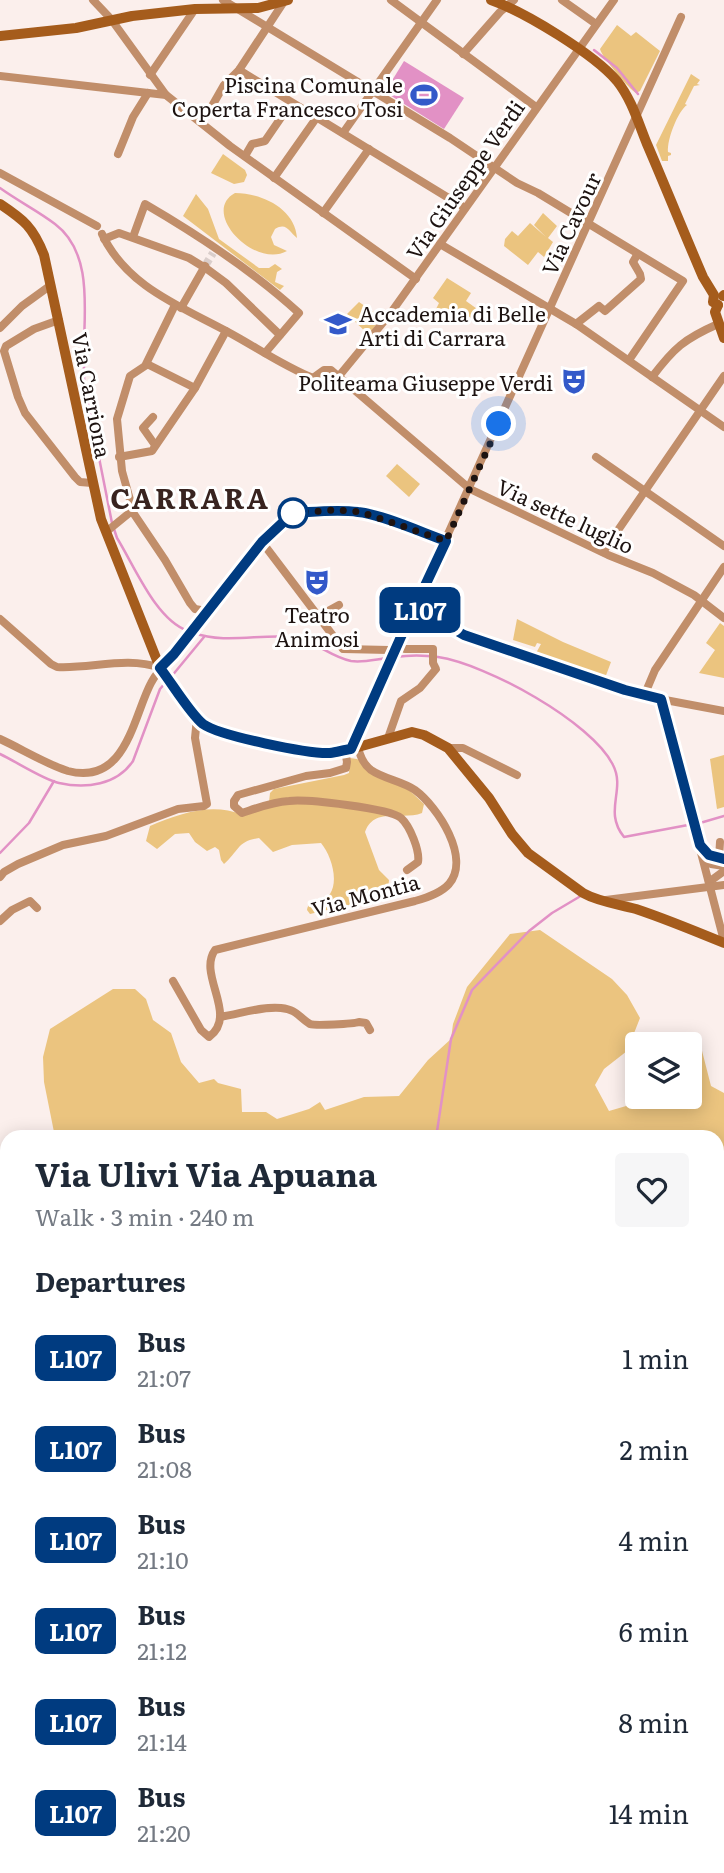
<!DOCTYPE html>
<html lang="en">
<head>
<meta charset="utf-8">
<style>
	body { margin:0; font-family:Literata,serif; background:#f6f6f7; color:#1f2937; height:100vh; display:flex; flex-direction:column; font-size:26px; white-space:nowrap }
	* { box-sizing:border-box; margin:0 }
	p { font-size:23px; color:#747a83 }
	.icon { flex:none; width:38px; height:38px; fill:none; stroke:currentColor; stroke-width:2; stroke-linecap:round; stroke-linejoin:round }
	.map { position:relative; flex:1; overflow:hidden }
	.drawer { position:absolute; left:0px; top:1130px; width:724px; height:744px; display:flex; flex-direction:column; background:#fff; border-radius:21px 21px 0 0; box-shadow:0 4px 18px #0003 }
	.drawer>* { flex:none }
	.badge { padding:0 14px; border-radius:10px; font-size:24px; line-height:46px }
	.tools { position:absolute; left:625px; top:1032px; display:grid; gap:14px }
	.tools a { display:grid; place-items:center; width:77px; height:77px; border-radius:7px; background:#fff; box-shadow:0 4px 18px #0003; font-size:35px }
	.you { position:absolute; width:35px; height:35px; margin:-18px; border:5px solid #fff; border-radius:50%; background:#1a73e8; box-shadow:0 0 0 10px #1a73e833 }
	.map>.badge { position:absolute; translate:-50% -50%; box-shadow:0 0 0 4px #fff }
	h2 { padding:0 35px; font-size:26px; line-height:63px }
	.round { display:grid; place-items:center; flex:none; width:74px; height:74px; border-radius:7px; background:#f6f6f7 }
	.headline { display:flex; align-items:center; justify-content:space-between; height:119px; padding:0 35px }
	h1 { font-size:33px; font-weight:700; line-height:52px }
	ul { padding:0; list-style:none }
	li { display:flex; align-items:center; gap:21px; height:91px; padding:0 35px }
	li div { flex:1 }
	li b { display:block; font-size:26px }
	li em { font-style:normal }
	li .badge { min-width:77px; font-weight:700; text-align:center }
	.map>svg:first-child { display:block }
	.green { fill:#ebc47f }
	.water { fill:#e291c5 }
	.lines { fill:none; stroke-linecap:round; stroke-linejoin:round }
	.stream { stroke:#e291c5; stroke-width:2.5 }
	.street-tunnel { stroke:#dacecb; stroke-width:8; stroke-dasharray:8 4; stroke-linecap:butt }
	.street { stroke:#c18e6a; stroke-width:8 }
	.secondary { stroke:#a55c1c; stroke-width:10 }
	.line-casing { stroke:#fff; stroke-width:16 }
	.line { stroke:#003b80; stroke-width:10 }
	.walk { stroke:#1d1311; stroke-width:7; stroke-dasharray:0 12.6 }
	.stop-dot { fill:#fff; stroke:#003b80; stroke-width:3.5 }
	.labels { text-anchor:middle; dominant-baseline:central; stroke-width:6; stroke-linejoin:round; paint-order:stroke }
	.poi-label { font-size:21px; fill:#1d1311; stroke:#fff; text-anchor:end }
	.street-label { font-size:21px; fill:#1d1311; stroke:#fff }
	.district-label { font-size:28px; font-weight:bold; letter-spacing:2px; fill:#38231f; stroke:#fff }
</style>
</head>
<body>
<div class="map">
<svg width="724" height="1873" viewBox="0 0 724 1873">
	<rect width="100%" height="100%" fill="#fbefec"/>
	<g class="green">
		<path d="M617,25l14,11 5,-4 24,19 -20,40 -4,2c-6,-3 -35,-37 -36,-44z"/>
		<path d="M691,74l9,6 -3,4 3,1 -6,1 -9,18 2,1c-9,6 -20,34 -19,47l3,1v2l-3,1v5h-6l-6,-16z"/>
		<polygon points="223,154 245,170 247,175 244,182 234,184 211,173"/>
		<path d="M235,193c26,0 60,15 62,45 -8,-6 -10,-16 -22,-9l-4,8 3,8 13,6c-33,18 -87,-39 -52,-58z"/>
		<polygon points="196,194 208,209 219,239 259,268 269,268 275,264 282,269 277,272 275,282 284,286 280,290 183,216"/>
		<polygon points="543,213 557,226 548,238 553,242 544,257 538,252 528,265 504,246 505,239 512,231 518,236 530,223 546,237 534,225"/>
		<polygon points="447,278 471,293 466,301 480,311 474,320 460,310 451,322 448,322 434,313 439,303 433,298"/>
		<polygon points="359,302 381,317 369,335 347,314"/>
		<polygon points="397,464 420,484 409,497 386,476"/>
		<polygon points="517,619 563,642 611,662 605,678 535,655 541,644 537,643 535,647 513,640"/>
		<polygon points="720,623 724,626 724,678 699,673 715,650 706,643"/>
		<polygon points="724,755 724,807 717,809 710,759"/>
		<path d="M350,758l7,1 52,31 15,14 -2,9c-19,8 -48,-7 -57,19l14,38 10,10 -1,9 -5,8 -73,17 -3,-4c2,-11 14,-11 23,-16 9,-14 1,-39 -9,-51l-29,2 -19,7 -14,-14c-22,3 -20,13 -35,26l-3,-4 -2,-10 -4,-3 -8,4 -12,-9 -6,-9 -14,1 -18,15 -11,-8 4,-15c29,-12 62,-24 92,-11l27,-13 1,-9 4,-4 70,-14 5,-2z"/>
		<polygon points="540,930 612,979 627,995 640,1018 627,1051 604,1069 595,1085 609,1111 633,1104 637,1096 690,1097 690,1076 697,1077 696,1049 700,1043 711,1086 724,1093 724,1257 718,1259 718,1138 55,1137 44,1082 43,1057 50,1029 113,989 135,989 146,999 153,1020 171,1033 181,1062 199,1083 214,1079 218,1083 241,1089 242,1112 266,1112 277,1119 309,1109 320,1102 325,1110 364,1097 399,1096 428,1060 451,1039 453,1024 467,987 510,934"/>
		<polygon points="0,1174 7,1183 7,1206 5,1208 7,1216 7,1867 718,1867 718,1813 724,1814 724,1873 0,1873"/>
		<polygon points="724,1396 724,1577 718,1581 718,1403"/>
	</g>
	<polygon class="water" points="404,61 464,98 444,129 385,92"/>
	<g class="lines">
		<g class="stream">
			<polyline points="594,50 617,68 638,94"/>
			<path d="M0,188c18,13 38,23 55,36 36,27 30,80 29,119"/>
			<polyline points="84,361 84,382 112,523"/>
			<path d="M114,529l3,9c18,29 39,82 71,93"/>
			<path d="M194,633c30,11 66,1 97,4 22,2 39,20 60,24 12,2 26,-2 37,-3"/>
			<path d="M395,657c14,-2 29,-2 43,0 48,7 154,65 175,108 13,25 -10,46 11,72l64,-12"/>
			<polyline points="171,677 204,637"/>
			<path d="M0,754c15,7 44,26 59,29 27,6 58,2 74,-22l27,-72 6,-7"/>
			<polyline points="700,823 724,816"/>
			<polyline points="0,853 29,823 54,781"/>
			<polyline points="436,1138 451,1039 472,990 529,931 552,913 579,897"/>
			<polyline points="0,1409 7,1415"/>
			<polyline points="718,1444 724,1437"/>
			<polyline points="0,1535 7,1543"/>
			<polyline points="109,1867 112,1873"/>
		</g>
		<polyline class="street-tunnel" points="205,266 213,253"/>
		<g class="street">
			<polyline points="93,0 111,19 166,95"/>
			<polyline points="223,0 450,138 517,183 538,193 683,281 629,360"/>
			<polyline points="391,0 536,107"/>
			<polyline points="562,0 596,24"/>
			<polyline points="463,54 500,12 514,0"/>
			<polyline points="239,70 465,208"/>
			<polyline points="150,75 195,9"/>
			<polyline points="0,76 166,95 230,146 416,279"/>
			<polyline points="200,120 208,113 224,85 239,70 285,0"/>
			<polyline points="343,133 437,0"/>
			<polyline points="118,154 133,117 148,93"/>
			<polyline points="245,156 252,144 265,141 291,103"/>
			<polyline points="0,173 97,226"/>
			<polyline points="274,178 317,117"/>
			<polyline points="323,213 369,149"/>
			<path d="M102,234c24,52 78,72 126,98 28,15 55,34 85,46"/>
			<path d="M133,237l12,-33c55,32 107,66 154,109l-34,40"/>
			<polyline points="104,239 119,233 189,258 207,269 226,283 280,335"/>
			<polyline points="440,244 576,324 724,427"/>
			<polyline points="175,305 145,366 130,376 117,419 122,471 134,514 165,560 190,603 195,609 206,611"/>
			<polyline points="181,308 205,266"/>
			<polyline points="59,320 34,329 6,346 4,351 18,397 25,413 75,477 80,482 92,483"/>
			<polyline points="576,324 599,306 605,311 641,279 640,274 633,262 637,255"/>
			<polyline points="0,328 22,306 51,285"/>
			<polyline points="147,364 195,388"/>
			<polyline points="339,376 390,314 614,0"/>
			<path d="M652,377c22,-29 32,-38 66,-53"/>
			<polyline points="313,378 324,370 331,370 470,489 608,555 653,573 694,595 724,618"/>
			<polyline points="153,417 143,428 155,445"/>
			<polyline points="119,457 152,451 195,388 226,331"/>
			<polyline points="596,457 724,546"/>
			<polyline points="106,532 133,510"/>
			<polyline points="262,542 343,649 389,650"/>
			<polyline points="603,552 724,376"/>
			<polyline points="415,607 464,635 531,659 644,696 724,711"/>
			<polyline points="319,616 339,605"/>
			<path d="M0,619l51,45 6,3c34,2 70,-11 103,1"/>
			<polyline points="644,696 655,670 724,567"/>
			<polyline points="661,699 724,941"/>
			<polyline points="388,738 401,701 420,688 436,669 433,663 433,649 405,649"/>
			<path d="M0,739c20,9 48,26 68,32 58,15 65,-54 83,-88 6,-12 15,-20 24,-29l87,-112 31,-29 43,-3 25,2 85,29"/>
			<polyline points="448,748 463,748 517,775"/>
			<polyline points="351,749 681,17"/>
			<path d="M345,750l2,12 -1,6 -16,5 -24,3 -68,19 -4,6v5l8,7c15,-5 30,-11 47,-12 17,-2 100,7 112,17 9,8 19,33 17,44l-11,8"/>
			<polyline points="702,847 709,855 724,859"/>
			<polyline points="719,858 720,842"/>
			<polyline points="704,860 711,864 724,866"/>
			<polyline points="0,877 4,872 18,864 63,845 106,836 178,809 204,806 207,804 195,738 197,718"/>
			<polyline points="709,882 724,871"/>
			<polyline points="606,900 724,885"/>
			<polyline points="0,921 12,910 30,901 37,908"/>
			<path d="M173,981l28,49 8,7c30,-22 -12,-62 6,-87l200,-49c11,-3 26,-8 34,-17 22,-26 -11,-77 -34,-94 -13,-9 -31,-11 -44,-20 -8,-6 -11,-14 -13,-23"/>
			<path d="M220,1017c20,-3 42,-11 61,-9 17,2 16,8 29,16 5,2 43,0 49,-2l7,1 4,7"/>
		</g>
		<g class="secondary">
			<path d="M491,0c34,12 103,54 126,81 15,19 21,41 30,63 19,44 37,89 56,133l11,18 -1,7 5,3"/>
			<polyline points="0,36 76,28 132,16 195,9 258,8 288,0"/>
			<path d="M0,204c24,16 33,23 44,51l57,264 59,149 37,50 8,7 48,15 60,12 17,1 21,-4 61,-17 12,3 24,13 41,50 23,36 16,19 55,40c16,9 35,11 53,16 30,10 59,22 88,34"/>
			<polyline points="723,296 724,295"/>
			<polyline points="718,305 715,312 724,338"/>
		</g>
	</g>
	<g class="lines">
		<defs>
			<path id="line" d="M412,612l-61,137c-7,1 -14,3 -21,4 -22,1 -110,-17 -127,-29 -12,-9 -32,-42 -43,-56l14,-14 88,-112 31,-29c21,-1 43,-4 65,-1 23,2 65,21 88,29l-31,66 49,28 161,55 36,9 39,146 9,10 15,4"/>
		</defs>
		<use href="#line" class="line-casing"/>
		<use href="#line" class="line"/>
		<polyline class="walk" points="293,513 336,510 361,512 446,541 499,424"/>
	</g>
	<defs>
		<symbol id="stadium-bare" viewBox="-9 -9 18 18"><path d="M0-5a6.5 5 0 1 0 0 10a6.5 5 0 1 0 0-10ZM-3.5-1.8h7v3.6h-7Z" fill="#3359c9" stroke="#fff" stroke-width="2.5" paint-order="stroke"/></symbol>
		<symbol id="university-bare" viewBox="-9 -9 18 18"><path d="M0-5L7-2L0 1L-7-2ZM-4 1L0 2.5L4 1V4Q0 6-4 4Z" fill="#3359c9" stroke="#fff" stroke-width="2.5" paint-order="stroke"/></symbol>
		<symbol id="theatre-bare" viewBox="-9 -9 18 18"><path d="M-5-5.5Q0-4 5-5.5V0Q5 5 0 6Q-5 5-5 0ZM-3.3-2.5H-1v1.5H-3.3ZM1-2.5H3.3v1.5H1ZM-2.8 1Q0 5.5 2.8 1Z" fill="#3359c9" stroke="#fff" stroke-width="2.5" paint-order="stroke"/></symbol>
	</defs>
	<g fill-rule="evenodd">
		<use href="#stadium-bare" x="405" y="76" width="38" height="38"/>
		<use href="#university-bare" x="319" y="305" width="38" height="38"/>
		<use href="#theatre-bare" x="555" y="362" width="38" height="38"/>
		<use href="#theatre-bare" x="298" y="563" width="38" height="38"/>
	</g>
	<circle class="stop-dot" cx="293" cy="513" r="14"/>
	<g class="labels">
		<g class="poi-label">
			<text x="403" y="83">Piscina Comunale<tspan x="403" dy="24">Coperta Francesco Tosi</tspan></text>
			<text x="359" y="312" text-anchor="start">Accademia di Belle<tspan x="359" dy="24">Arti di Carrara</tspan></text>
			<text x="553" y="381">Politeama Giuseppe Verdi</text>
			<text x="317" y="613" text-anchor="middle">Teatro<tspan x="317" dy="24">Animosi</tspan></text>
		</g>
		<g class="street-label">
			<text transform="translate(464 179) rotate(-55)">Via Giuseppe Verdi</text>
			<text transform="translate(570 223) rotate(-65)">Via Cavour</text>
			<text transform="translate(93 395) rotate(79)">Via Carriona</text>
			<text transform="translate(566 515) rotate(25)">Via sette luglio</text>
			<text transform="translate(365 894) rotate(-15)">Via Montia</text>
		</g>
		<g class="district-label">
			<text x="190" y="497">CARRARA</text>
		</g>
	</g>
</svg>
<div class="tools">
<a><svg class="icon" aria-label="layers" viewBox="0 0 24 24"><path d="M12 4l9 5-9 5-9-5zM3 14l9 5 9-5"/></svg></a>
</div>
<div class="you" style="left:499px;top:424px"></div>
<b class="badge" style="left:420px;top:610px;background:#003b80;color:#fff">L107</b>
<section class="drawer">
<div class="headline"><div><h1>Via Ulivi Via Apuana</h1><p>Walk · 3 min · 240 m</p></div><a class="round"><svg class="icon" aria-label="heart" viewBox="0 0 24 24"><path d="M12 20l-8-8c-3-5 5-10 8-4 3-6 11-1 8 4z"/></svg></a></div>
<h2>Departures</h2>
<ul>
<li><span class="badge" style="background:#003b80;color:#fff">L107</span><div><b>Bus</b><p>21:07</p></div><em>1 min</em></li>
<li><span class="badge" style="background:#003b80;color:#fff">L107</span><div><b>Bus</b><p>21:08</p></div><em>2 min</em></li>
<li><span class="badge" style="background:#003b80;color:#fff">L107</span><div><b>Bus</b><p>21:10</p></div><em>4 min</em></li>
<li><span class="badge" style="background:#003b80;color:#fff">L107</span><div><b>Bus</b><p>21:12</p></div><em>6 min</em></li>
<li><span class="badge" style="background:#003b80;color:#fff">L107</span><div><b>Bus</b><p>21:14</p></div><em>8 min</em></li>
<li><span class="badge" style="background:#003b80;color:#fff">L107</span><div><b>Bus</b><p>21:20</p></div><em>14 min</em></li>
</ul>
</section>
</div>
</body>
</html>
